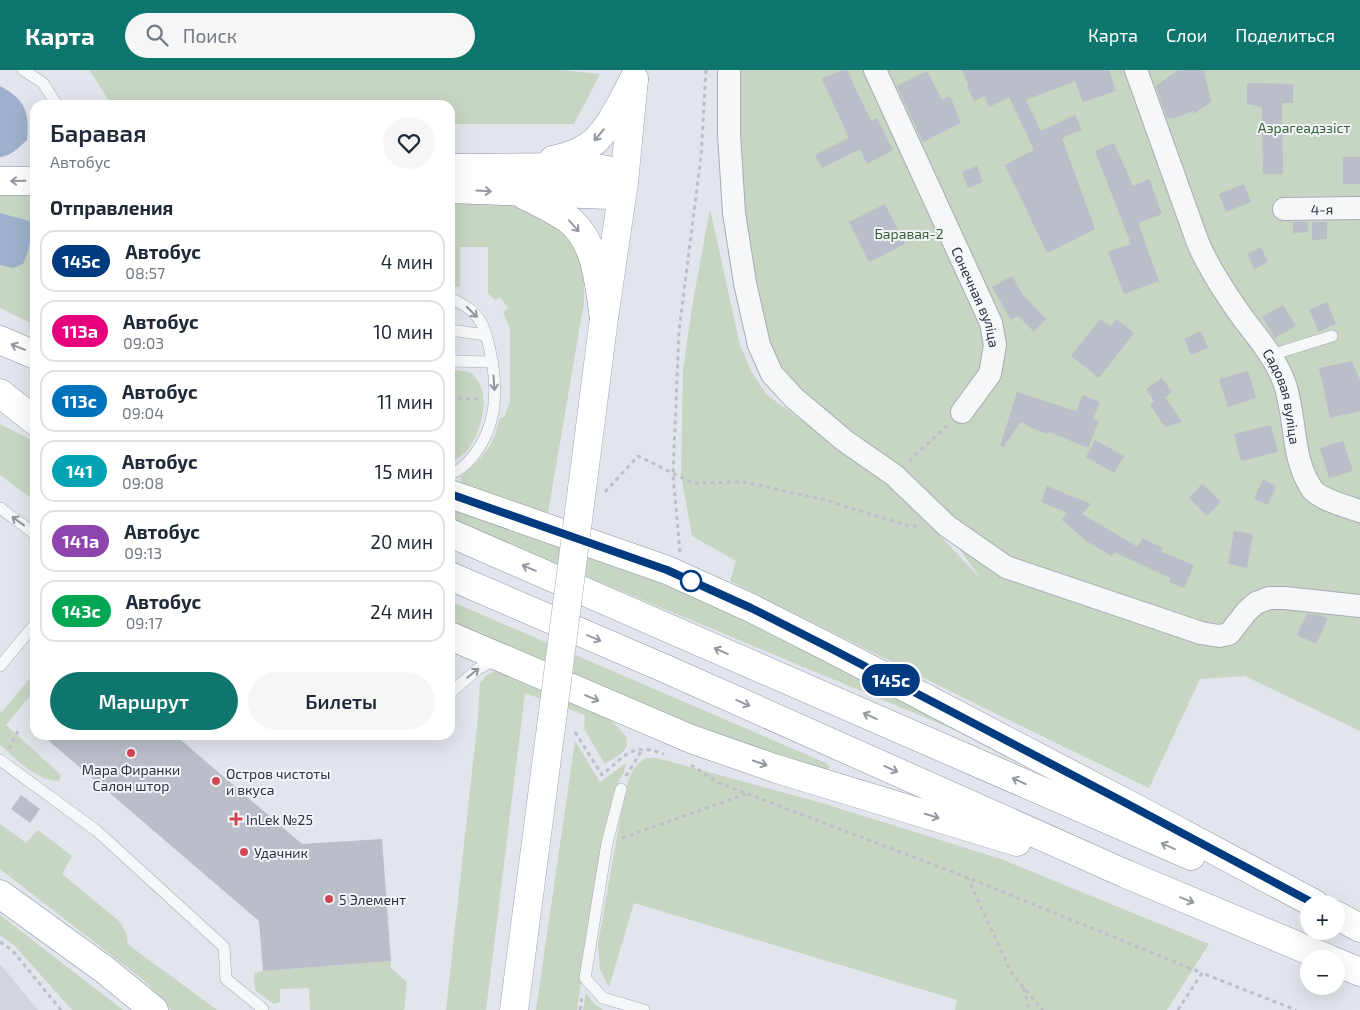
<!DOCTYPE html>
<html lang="ru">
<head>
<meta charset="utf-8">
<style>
	body { margin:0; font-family:"Exo 2",sans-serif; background:#f6f6f7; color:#1f2937; height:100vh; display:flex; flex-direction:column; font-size:19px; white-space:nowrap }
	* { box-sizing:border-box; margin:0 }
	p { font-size:16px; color:#747a83 }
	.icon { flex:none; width:28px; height:28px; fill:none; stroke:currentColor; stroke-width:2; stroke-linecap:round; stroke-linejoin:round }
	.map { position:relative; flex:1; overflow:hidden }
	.drawer { position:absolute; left:30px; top:30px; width:425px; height:640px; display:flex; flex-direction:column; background:#fff; border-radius:15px; box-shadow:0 5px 20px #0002 }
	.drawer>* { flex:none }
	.badge { padding:0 10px; border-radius:16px; font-size:18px; line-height:32px }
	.fabs { position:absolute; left:1300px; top:825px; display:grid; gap:10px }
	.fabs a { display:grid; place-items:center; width:45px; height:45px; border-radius:50%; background:#fff; box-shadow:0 5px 20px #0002; font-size:25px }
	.map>.badge { position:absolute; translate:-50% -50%; box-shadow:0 0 0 2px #fff }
	h2 { padding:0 20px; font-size:19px; line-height:45px }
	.round { display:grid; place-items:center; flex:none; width:52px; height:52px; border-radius:26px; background:#f6f6f7 }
	.head { display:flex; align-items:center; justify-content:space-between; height:85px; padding:0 20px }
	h1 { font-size:24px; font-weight:600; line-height:38px }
	.button { display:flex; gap:10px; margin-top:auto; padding:10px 20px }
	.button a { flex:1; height:58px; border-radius:30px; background:#0f766e; color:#fff; font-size:20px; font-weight:600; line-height:58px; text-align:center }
	.button a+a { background:#f6f6f7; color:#1f2937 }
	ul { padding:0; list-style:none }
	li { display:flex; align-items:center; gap:15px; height:62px; margin:0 10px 8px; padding:0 10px; border:2px solid #e0e1e3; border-radius:15px }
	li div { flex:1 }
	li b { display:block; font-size:19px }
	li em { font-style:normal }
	li .badge { min-width:55px; font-weight:700; text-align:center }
	header { display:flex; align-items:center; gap:30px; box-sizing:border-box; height:70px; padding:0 25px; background:#0f766e; color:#fff }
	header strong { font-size:24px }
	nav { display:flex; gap:28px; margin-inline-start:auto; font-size:18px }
	.search { width:350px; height:45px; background:#f6f6f7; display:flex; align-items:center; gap:12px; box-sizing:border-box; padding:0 18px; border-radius:28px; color:#747a83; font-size:19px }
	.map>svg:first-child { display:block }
	.built { fill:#d0d4dd }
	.green { fill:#c7d5c3 }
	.water { fill:#9db1cc }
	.building { fill:#b9bec9 }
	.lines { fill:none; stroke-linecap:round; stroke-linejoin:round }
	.lane-casing { stroke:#a7acb6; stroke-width:12 }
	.street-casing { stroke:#a7acb6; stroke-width:24 }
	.primary-casing { stroke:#a1a9b7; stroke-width:29 }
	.highway-casing { stroke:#8992a2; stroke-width:29 }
	.path { stroke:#bcc0c6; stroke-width:3; stroke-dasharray:4 4; stroke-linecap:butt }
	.lane { stroke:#f5f7f9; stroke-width:11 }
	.street { stroke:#f5f7f9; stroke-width:22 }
	.primary { stroke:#fff; stroke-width:28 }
	.highway { stroke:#fff; stroke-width:28 }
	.primary-bridge-casing { stroke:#a1a9b7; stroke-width:29; stroke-linecap:butt }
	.primary-bridge { stroke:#fff; stroke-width:28 }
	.oneway { stroke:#9498a2 }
	.oneway2 { stroke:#90949e }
	.line-casing { stroke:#fff; stroke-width:11 }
	.line { stroke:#003b80; stroke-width:8 }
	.stop-dot { fill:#fff; stroke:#003b80; stroke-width:2.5 }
	.poi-dot { fill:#d24654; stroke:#f2f5f8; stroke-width:2 }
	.labels { text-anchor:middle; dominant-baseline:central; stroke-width:4; stroke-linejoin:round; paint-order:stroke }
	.park-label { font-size:14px; fill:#3c6037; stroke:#f2f5f8 }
	.street-label { font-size:14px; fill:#2a3244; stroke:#f2f5f8 }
	.poi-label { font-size:14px; fill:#2a3244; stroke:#f2f5f8; text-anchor:start }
</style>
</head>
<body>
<header>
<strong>Карта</strong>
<div class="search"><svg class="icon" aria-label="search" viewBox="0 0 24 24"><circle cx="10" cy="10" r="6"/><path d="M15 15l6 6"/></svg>Поиск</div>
<nav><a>Карта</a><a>Слои</a><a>Поделиться</a></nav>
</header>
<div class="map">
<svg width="1360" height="940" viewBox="0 0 1360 940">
	<rect width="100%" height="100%" fill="#e2e5eb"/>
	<polygon class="built" points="0,894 38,940 0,940"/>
	<g class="green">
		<polygon points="89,0 560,0 600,4 574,54 450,54 450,35 112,35"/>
		<polygon points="735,0 1360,0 1360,661 1245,606 1200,609 1149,718 984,638 730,511 736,491 692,466 681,405 683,300 693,231 710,139 740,275 751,301 767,325 894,417 981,509 908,407 800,324 781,302 765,273 740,142"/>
		<polygon points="0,117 35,118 35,255 0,238 0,195 1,196 30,151 0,143"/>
		<path d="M450,132l57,2 17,3 47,29 13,35v31l-36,211 -86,-29 -1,-7c23,-21 31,-28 39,-59l4,-1 6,-15v-74l-7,-16 5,-4 -8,-11 -5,3 -7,-7v-46h-28v40l-10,-1z"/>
		<path d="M450,300c7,0 17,0 23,5 20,17 8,60 -7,77 -4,4 -11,7 -16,11z"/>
		<polygon points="0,354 35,372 35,431 0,405"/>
		<polygon points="450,431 534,459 743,545 996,677 450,450"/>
		<polygon points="450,531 826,693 829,696 827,701 721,667 450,551"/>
		<polygon points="503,598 602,641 626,666 627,676 623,682 605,694 584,659 585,645 525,623 486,940 446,940 478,647 480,613 487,605"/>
		<path d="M35,602v18l-29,35 55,50 -2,6c-23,0 -42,-22 -59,-36v-34l2,1z"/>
		<polygon points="575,671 600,712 626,693 624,702 616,717 596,812 577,940 536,940"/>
		<path d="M649,688h8l165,45 179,56 208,85 -42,66h-212l2,-10 -323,-97 -25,84 -9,-18 -2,-25 27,-153c4,-12 9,-31 24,-33z"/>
		<polygon points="0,754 26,773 38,760 72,786 62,804 120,852 127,864 127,872 130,876 217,940 171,940 146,912 0,799"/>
		<polygon points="0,845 123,940 72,940 15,876 0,865"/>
		<polygon points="391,891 391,898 407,912 404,940 310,940 309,918 280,919 280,932 274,934 255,920 254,903 263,901"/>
		<polygon points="586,922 593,933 603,940 583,940"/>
	</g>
	<g class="water">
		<path d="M0,16c25,13 30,26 27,54 -8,7 -15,16 -27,17z"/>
		<path d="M0,143l30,8c3,14 -1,30 -7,43l-10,4 -13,-3z"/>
	</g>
	<g class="building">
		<polygon points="842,0 847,0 871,51 877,48 893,80 867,94 860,79 822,98 815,85 849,68 822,9"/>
		<polygon points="962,0 1109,0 1116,21 1083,32 1075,11 1026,30 1041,61 1075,45 1082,60 1062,68 1095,159 1047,183 1005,95 1034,80 1009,27 989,37 984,26 974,31 967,17 969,16"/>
		<polygon points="1178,0 1204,0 1211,32 1194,44 1193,41 1172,49 1167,48 1156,16"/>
		<polygon points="927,1 942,30 950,26 961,53 923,72 897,16"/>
		<polygon points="1247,13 1293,14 1293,33 1282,33 1283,104 1263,104 1262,37 1247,34"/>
		<polygon points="1114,73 1133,116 1149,109 1162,144 1138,153 1159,211 1124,224 1108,182 1131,174 1095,81"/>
		<rect x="1343" y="87" width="17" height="27"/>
		<polygon points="977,96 983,112 968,118 962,102"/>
		<polygon points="1244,114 1251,132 1226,142 1219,124"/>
		<polygon points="885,134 905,174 869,192 849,152"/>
		<polygon points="1293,152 1308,152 1308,162 1293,163"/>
		<polygon points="1312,152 1327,152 1327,169 1312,170"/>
		<polygon points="1261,177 1268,192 1254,199 1247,184"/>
		<polygon points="1012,206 1023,225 1046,249 1034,262 1018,246 1011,250 992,217"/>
		<polygon points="1327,232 1336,254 1319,262 1309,240"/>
		<polygon points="1283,235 1296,256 1275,268 1262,247"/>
		<polygon points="1100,249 1111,257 1116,249 1134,263 1099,308 1071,286"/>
		<polygon points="1201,261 1208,278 1191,285 1184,269"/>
		<polygon points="1352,291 1360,310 1360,341 1330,348 1319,298"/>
		<polygon points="1248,301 1256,328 1228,337 1219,309"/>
		<polygon points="1162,308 1172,322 1165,327 1182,352 1165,357 1150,335 1154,331 1146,319"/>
		<polygon points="1017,322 1076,341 1083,325 1100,332 1093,349 1099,351 1088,378 1049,362 1048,364 1036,360 1021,352 1003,377 1000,376"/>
		<polygon points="1271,355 1278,382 1241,391 1234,364"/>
		<polygon points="1095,370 1124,386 1114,403 1086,387"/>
		<polygon points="1343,371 1353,401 1329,408 1320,378"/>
		<polygon points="1263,409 1276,416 1268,435 1254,429"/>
		<polygon points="1202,414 1221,432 1207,446 1189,428"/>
		<polygon points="1047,416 1091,434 1082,444 1138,477 1142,468 1163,478 1161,482 1194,495 1184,518 1169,512 1170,508 1114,482 1112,486 1086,471 1062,450 1067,443 1041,432"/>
		<polygon points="1234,461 1253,464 1247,498 1228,494"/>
		<polygon points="1307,544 1320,545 1328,548 1316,574 1297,565"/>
		<polygon points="42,665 175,665 302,774 382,769 391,891 263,901 259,851"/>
		<polygon points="21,725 40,739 30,753 11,739"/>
	</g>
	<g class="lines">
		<defs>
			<g id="lane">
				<polyline points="23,0 43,13 57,35"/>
				<path d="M450,228c12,6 23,11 30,23 6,8 7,19 10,29 8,37 8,74 -16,105 -6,8 -15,16 -24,19"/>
				<polyline points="450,260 486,265"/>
				<polyline points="1271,285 1332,266"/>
				<polyline points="450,291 492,292"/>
				<polyline points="0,438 35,464"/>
				<polyline points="0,596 35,554"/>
				<polyline points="450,623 478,599 497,589"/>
				<polyline points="0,690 97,761 224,877 226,909 263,939"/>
				<polyline points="621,719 607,773 585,908 603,928 644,940"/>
			</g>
			<g id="street">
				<polyline points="729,0 729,64 734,143 745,213 759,275 772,304 794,328 845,371 894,405 947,456 1006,497 1201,563 1219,566 1229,564 1247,541 1256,533 1269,528 1285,528 1360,536"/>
				<path id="s1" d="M875,0l116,253 4,22 -5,29 -28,38"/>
				<path id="s2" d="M1136,0l62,173c12,28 29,53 47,78 14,18 29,36 38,58 14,35 7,78 29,110 7,10 36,18 48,22"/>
				<path id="s3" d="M1284,139l76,-1"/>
			</g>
			<g id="primary">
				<polyline points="582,419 604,248 624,112 634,9"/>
				<polyline points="514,940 551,657"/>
			</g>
			<g id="highway">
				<path d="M553,90c9,-2 20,-5 29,-10 24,-11 40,-49 52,-71"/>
				<polyline points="450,98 589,97 608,100 624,112 609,125 450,119"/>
				<polyline points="0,111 35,111"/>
				<path d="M524,125c15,7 30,15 44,24 29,22 31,67 36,99"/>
				<polyline points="0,270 35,285"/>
				<polyline points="0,323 35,351"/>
				<polyline points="450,424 667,500 751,538 830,578 1139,740 1315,834"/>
				<polyline points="450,463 1191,786"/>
				<polyline points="450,506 666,599 1126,804 1329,889"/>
				<polyline points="450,566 691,669 777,699 1017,772"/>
				<polyline points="0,824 105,900 154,940"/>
				<polyline points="1336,845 1360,858"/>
				<polyline points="1336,892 1360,902"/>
			</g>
		</defs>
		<use href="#lane" class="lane-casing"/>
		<use href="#street" class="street-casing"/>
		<use href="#primary" class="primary-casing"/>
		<use href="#highway" class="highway-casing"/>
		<g class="path">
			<polyline points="450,328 482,329"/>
			<polyline points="909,391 948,355"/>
			<polyline points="605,422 638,386 693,413 744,412 825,430 909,456 919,456"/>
			<polyline points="680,482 673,405 679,261 701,86 706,0"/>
			<path d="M575,662l27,43c24,-20 30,-33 62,-21"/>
			<polyline points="9,679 19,659"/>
			<polyline points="691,695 719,713 966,807 1202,903"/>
			<polyline points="626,706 642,680"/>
			<polyline points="622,768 746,724"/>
			<polyline points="967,807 1012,904 1043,940"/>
			<polyline points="0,872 12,880 61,940"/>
			<polyline points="1024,918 1029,940"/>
			<polyline points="580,940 582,926"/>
			<polyline points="1178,940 1202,903 1296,940"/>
		</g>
		<use href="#lane" class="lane"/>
		<use href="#street" class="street"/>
		<use href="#primary" class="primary"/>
		<use href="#highway" class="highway"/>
		<defs>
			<polyline id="primary-bridge" points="551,657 582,419"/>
		</defs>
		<use href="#primary-bridge" class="primary-bridge-casing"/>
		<use href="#primary-bridge" class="primary-bridge"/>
	</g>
	<defs><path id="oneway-shaft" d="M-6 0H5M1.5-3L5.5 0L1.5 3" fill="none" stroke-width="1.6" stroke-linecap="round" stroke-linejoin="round" transform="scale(1.25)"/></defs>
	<g class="oneway">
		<use href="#oneway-shaft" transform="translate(599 65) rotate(130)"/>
		<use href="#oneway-shaft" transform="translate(18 111) rotate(179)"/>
		<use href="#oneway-shaft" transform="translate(484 121) rotate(3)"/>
		<use href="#oneway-shaft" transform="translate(574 156) rotate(49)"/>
		<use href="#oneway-shaft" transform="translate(18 277) rotate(-157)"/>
		<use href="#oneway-shaft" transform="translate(529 498) rotate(-157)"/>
		<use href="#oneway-shaft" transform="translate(594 568) rotate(23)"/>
		<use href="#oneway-shaft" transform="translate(721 581) rotate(-156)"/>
		<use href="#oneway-shaft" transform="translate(592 628) rotate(23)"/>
		<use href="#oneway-shaft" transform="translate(743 633) rotate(24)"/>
		<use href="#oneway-shaft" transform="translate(870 646) rotate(-156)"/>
		<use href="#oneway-shaft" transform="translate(760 693) rotate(19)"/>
		<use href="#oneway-shaft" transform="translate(891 699) rotate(24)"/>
		<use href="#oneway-shaft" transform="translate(1019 711) rotate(-156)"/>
		<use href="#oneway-shaft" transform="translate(932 746) rotate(17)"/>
		<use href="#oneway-shaft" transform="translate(1168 776) rotate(-156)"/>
		<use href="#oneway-shaft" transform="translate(1187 830) rotate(22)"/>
	</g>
	<g class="oneway2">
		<use href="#oneway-shaft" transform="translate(472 242) rotate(45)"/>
		<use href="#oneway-shaft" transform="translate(494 313) rotate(86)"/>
		<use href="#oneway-shaft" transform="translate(18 451) rotate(-144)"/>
		<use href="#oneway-shaft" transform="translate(473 603) rotate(-39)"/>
	</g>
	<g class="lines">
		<defs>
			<polyline id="line" points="450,424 667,500 751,538 830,578 1122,731 1315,834"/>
		</defs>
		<use href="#line" class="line-casing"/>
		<use href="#line" class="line"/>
	</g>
	<circle class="stop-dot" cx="691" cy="511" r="10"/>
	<g class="poi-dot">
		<circle cx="131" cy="683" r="5"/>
		<circle cx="216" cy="711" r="5"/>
		<path d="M233.5 741.5h5v5h5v5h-5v5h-5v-5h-5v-5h5z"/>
		<circle cx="244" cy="782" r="5"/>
		<circle cx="329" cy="829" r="5"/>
	</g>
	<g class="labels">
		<g class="park-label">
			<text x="1304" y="57">Аэрагеадэзіст</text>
			<text x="909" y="163">Баравая-2</text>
		</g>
		<g class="street-label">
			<text stroke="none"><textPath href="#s3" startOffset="38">4-я</textPath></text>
			<text stroke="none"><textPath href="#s1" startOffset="249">Сонечная вуліца</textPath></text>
			<text stroke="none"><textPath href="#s2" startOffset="361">Садовая вуліца</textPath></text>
		</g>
		<g class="poi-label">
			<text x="131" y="699" text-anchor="middle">Мара Фиранки<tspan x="131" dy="16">Салон штор</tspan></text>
			<text x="226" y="703">Остров чистоты<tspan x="226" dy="16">и вкуса</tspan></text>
			<text x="246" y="749">InLek №25</text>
			<text x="254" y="782">Удачник</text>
			<text x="339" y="829">5 Элемент</text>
		</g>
	</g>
</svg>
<div class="fabs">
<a>+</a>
<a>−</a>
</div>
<b class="badge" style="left:891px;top:610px;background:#003b80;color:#fff">145с</b>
<section class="drawer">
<div class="head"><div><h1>Баравая</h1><p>Автобус</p></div><a class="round"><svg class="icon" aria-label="heart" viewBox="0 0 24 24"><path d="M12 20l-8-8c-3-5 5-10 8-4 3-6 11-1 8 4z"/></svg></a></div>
<h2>Отправления</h2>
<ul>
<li><span class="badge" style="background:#003b80;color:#fff">145с</span><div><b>Автобус</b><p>08:57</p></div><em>4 мин</em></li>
<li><span class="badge" style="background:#e6007e;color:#fff">113а</span><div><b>Автобус</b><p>09:03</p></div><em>10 мин</em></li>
<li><span class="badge" style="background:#0072bc;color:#fff">113с</span><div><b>Автобус</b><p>09:04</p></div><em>11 мин</em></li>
<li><span class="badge" style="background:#00a3b4;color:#fff">141</span><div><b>Автобус</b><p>09:08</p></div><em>15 мин</em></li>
<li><span class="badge" style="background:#8e44ad;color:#fff">141а</span><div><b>Автобус</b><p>09:13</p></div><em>20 мин</em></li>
<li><span class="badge" style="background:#00a651;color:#fff">143с</span><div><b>Автобус</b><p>09:17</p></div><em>24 мин</em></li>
</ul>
<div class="button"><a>Маршрут</a><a>Билеты</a></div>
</section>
</div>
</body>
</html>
